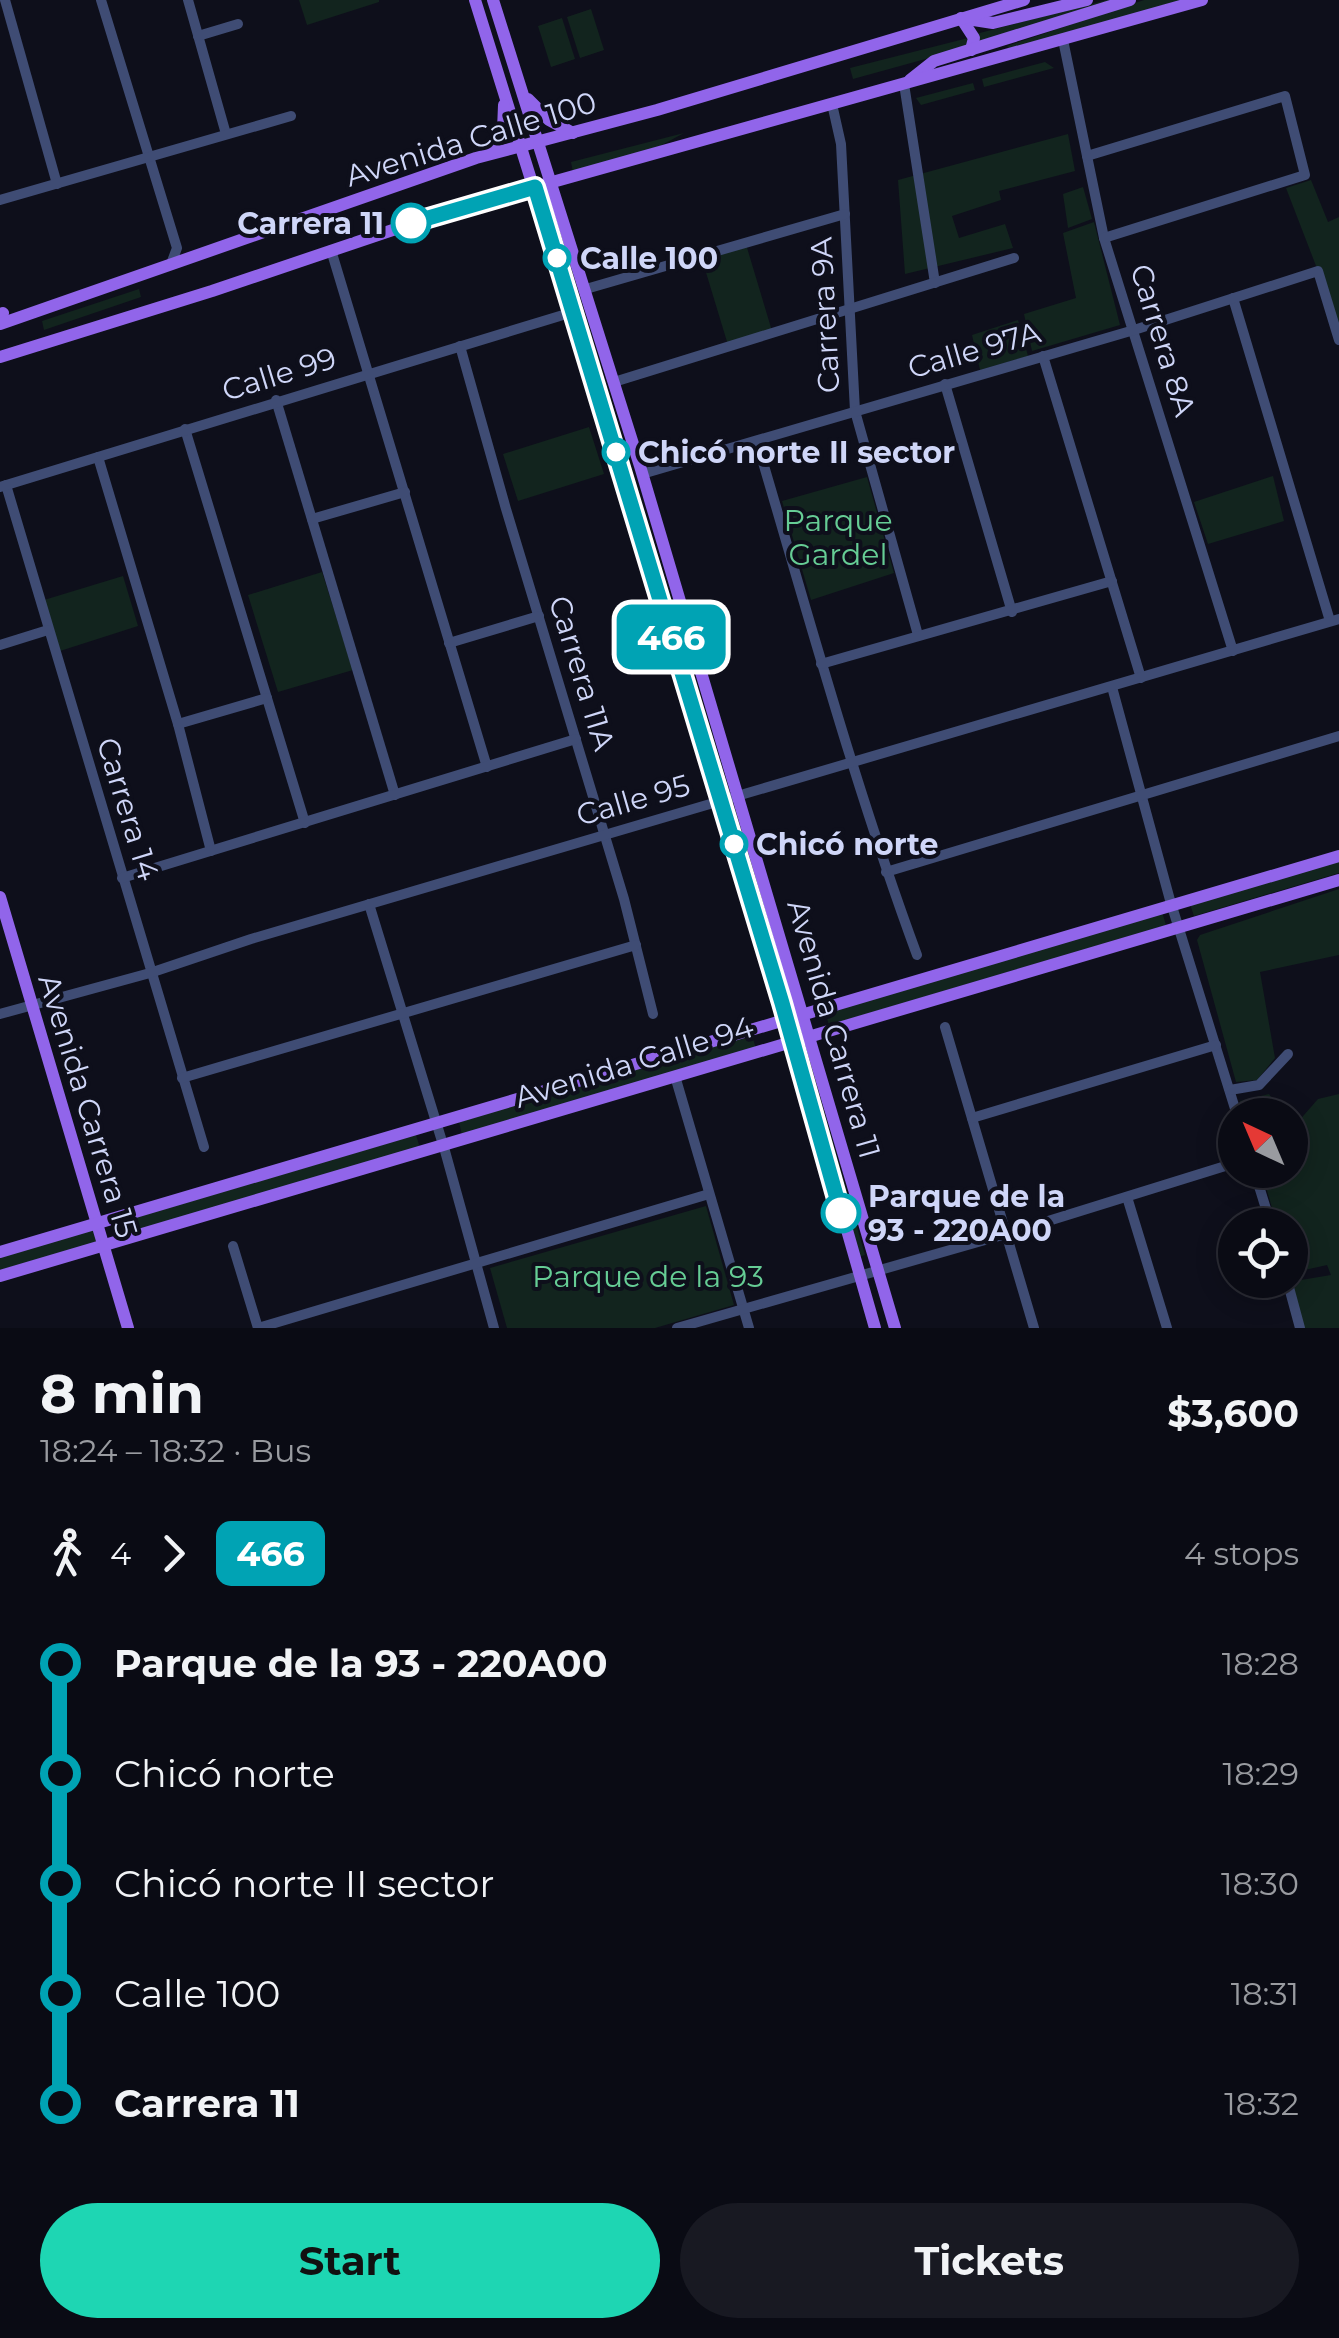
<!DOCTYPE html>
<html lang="en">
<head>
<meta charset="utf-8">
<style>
	body { margin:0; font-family:Montserrat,sans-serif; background:#181922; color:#f1f3f6; height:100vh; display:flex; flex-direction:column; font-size:38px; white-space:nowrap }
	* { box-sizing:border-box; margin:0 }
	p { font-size:32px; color:#999ba0 }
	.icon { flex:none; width:55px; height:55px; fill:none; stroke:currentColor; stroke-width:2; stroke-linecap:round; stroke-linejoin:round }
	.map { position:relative; height:1328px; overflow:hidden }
	.sheet { display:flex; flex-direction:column; background:#0a0b14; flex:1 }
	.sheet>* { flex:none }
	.badge { padding:0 20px; border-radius:15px; font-size:35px; line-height:65px }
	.needle { width:65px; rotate:316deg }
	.tools { position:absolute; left:1218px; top:1098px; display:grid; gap:20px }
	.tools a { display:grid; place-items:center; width:90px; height:90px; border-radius:50%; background:#0a0b14; box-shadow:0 5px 25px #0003,0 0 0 2px #2a2b34; font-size:50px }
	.map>.badge { position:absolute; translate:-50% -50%; box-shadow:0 0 0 5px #fff }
	.legs { display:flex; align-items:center; gap:15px; height:110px; padding:0 40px; font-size:32px }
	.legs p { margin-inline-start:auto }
	.summary { display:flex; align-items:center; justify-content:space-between; height:170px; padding:0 40px }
	h1 { font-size:55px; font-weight:700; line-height:75px }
	.button { display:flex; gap:20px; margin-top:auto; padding:20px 40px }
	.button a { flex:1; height:115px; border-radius:60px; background:#1ed6b3; color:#111; font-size:40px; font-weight:700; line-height:115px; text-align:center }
	.button a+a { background:#181922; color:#f1f3f6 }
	ul { padding:0 40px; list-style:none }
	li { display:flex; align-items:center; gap:35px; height:110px; font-size:38px }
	li i { display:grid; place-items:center; width:15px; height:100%; margin:0 12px; background:currentColor }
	li i::after { content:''; width:25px; height:25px; margin:-12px; border:8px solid; border-radius:50%; background:#0a0b14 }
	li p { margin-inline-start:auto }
	li:first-child i { background:linear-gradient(#0000 50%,currentColor 0) }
	li:last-child i { background:linear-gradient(currentColor 50%,#0000 0) }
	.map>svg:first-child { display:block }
	.green { fill:#12241e }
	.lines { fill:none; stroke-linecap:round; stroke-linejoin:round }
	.minor { stroke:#3f4c74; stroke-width:10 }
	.major { stroke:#9165ea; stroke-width:12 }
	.line-1-casing { stroke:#fff; stroke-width:22 }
	.line-1 { stroke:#00a3b4; stroke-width:15 }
	.stop-1-dot { fill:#fff; stroke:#00a3b4; stroke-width:5 }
	.labels { text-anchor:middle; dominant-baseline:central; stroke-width:8; stroke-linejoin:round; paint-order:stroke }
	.street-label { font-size:30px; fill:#cfd6f8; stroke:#0e0f1b }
	.stop-label { font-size:30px; font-weight:bold; fill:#cfd6f8; stroke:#0e0f1b; text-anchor:start }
	.park-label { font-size:30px; fill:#66cd95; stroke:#0e0f1b }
</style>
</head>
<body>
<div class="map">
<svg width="1339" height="1328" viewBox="0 0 1339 1328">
	<rect width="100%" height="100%" fill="#0e0f1b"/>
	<g class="green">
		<polygon points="299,0 379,0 379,2 307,25"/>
		<polygon points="1107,0 1117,0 978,45 976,34"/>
		<polygon points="1144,0 1188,0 1009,49 1007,46"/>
		<polygon points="591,9 604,50 580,58 567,17"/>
		<polygon points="562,18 575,59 551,67 538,26"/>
		<polygon points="968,38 969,47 853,79 850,68"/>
		<polygon points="1045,62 1054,68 984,87 982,79"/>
		<polygon points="973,83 975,90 921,105 916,98"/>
		<polygon points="684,133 660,146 573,172 571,162"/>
		<polygon points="1068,134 1075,171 999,191 1001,200 952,216 959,238 1005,224 1013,248 905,274 898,180"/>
		<polygon points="1311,180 1328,222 1339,217 1339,340 1318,271 1286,188"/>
		<polygon points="1083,187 1092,219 1068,228 1063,194"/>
		<polygon points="552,206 728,788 721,790 544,208"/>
		<polygon points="1094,222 1120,325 1032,351 1024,314 1076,298 1063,233"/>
		<polygon points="745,241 772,331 728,345 701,256"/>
		<polygon points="139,289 141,297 44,330 42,321"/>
		<polygon points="1018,320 1028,356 980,370 972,335"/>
		<polygon points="589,427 604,474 518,501 503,454"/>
		<polygon points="1273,476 1284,521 1208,544 1194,502"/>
		<polygon points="867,477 894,573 811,600 782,501"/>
		<polygon points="322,572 353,670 278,692 248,595"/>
		<polygon points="123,576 138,626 60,651 44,600"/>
		<polygon points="736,811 790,994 782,997 728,814"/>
		<polygon points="1339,860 1339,873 1194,916 1190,904"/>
		<polygon points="1339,889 1339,955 1260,972 1275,1058 1257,1080 1236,1082 1197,940 1200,935"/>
		<polygon points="1162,912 1166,925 829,1025 825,1012"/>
		<polygon points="752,1035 756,1049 462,1135 459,1122"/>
		<polygon points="807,1051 865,1255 858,1257 799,1053"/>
		<polygon points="1269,1094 1283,1115 1244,1115 1240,1101"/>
		<polygon points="1339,1094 1339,1328 1304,1328 1289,1282 1331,1275 1327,1265 1291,1273 1290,1225 1277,1225 1261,1170 1290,1170 1290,1121 1297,1123 1318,1099"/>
		<polygon points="416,1135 420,1148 127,1234 124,1221"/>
		<polygon points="706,1206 734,1305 655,1328 507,1328 490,1268"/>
		<polygon points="93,1228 97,1242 0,1270 0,1256"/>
	</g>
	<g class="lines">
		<g class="minor">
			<polyline points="5,0 57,184"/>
			<polyline points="101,0 177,248 171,264"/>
			<polyline points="188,0 226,134"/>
			<polyline points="198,36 238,24"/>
			<polyline points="1063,40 1104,238 1233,651"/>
			<polyline points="904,84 935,283"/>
			<polyline points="832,104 841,144 855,411 918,635"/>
			<polyline points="1087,156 1285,96 1305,175 1104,238"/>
			<polyline points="0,200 291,116"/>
			<polyline points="331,250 487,767"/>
			<polyline points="586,289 845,214"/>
			<polyline points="1233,298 1330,621"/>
			<polyline points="460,346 506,509 624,899 653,1014"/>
			<polyline points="1043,356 1141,678"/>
			<polyline points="614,382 1014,258"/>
			<polyline points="945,384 1012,612"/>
			<polyline points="276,400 395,795"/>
			<polyline points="185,429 305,823"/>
			<path d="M757,442c51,172 98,345 160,513"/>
			<polyline points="98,457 178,724 211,851"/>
			<polyline points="642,474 1134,330 1318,271 1339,340"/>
			<polyline points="6,485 204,1147"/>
			<polyline points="0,487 573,312"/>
			<polyline points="312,519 405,492"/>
			<polyline points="449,643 539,616"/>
			<polyline points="0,645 48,630"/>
			<polyline points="821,664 1112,581"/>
			<polyline points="1112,687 1170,900 1237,1115"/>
			<polyline points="178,724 267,698"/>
			<polyline points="886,872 1339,736"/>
			<polyline points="122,878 576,739"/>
			<polyline points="369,904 445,1151 494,1328"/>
			<polyline points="0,1014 150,973 251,939 1339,619"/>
			<polyline points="945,1027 1034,1328"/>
			<polyline points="675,1076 749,1328"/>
			<polyline points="182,1078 636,945"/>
			<polyline points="1230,1090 1259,1085 1288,1054"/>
			<polyline points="972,1118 1216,1045"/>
			<polyline points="1254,1170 1271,1225"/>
			<polyline points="1127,1197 1167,1328"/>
			<polyline points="233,1246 258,1328"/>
			<polyline points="1287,1280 1300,1328"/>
			<polyline points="258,1328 709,1194"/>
			<polyline points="677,1328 1006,1234 1235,1163"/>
		</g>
		<g class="major">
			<polyline points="475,0 616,452 793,1041 875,1328"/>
			<polyline points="493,0 640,466 895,1328"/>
			<polyline points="961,18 974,38 971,50"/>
			<polyline points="967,19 993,23 1087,0"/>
			<polyline points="910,80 934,61 1130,0"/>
			<polyline points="528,99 549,120 573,133"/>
			<polyline points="489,154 503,130 504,105"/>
			<polyline points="0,314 3,313"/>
			<polyline points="0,324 476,158 657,110 1024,0"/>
			<polyline points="0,357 212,291 449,211 1202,0"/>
			<polyline points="0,897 128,1328"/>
			<polyline points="0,1252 1339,856"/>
			<polyline points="0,1276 1339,880"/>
		</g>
	</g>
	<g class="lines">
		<defs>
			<polyline id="line-1" points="411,223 535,187 782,1003 841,1213"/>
		</defs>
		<use href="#line-1" class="line-1-casing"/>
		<use href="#line-1" class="line-1"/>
	</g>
	<g class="stop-1-dot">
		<circle cx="411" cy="223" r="18"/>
		<circle cx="557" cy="258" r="12"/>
		<circle cx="616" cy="452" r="12"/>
		<circle cx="734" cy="844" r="12"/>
		<circle cx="841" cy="1213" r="18"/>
	</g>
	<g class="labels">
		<g class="street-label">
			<text transform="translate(471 139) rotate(-17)">Avenida Calle 100</text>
			<text transform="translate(825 315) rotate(-93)">Carrera 9A</text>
			<text transform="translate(1163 340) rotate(73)">Carrera 8A</text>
			<text transform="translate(974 350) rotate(-16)">Calle 97A</text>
			<text transform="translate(279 374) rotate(-17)">Calle 99</text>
			<text transform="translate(582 673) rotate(73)">Carrera 11A</text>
			<text transform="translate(633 800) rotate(-16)">Calle 95</text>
			<text transform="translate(128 809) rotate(73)">Carrera 14</text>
			<text transform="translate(834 1029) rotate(74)">Avenida Carrera 11</text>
			<text transform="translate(634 1062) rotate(-17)">Avenida Calle 94</text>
			<text transform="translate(88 1106) rotate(73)">Avenida Carrera 15</text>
		</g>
		<g class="stop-label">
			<text x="384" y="223" text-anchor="end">Carrera 11</text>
			<text x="580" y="258">Calle 100</text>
			<text x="638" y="452">Chicó norte II sector</text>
			<text x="756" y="844">Chicó norte</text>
			<text x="868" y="1196">Parque de la<tspan x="868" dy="34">93 - 220A00</tspan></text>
		</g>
		<g class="park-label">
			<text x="838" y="520">Parque<tspan x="838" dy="34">Gardel</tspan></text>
			<text x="648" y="1276">Parque de la 93</text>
		</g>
	</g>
</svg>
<div class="tools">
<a><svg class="needle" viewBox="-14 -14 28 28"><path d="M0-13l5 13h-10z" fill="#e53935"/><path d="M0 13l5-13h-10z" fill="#999ba0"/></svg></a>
<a><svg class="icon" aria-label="locate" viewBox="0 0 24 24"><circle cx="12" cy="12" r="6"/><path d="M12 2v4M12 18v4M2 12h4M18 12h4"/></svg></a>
</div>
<b class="badge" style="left:671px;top:637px;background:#00a3b4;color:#fff">466</b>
</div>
<section class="sheet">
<div class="summary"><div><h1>8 min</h1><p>18:24 – 18:32 · Bus</p></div><b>$3,600</b></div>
<div class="legs"><svg class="icon" aria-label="walk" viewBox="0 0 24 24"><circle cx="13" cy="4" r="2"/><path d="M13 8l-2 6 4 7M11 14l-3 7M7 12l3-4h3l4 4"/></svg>4<svg class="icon" aria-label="forward" viewBox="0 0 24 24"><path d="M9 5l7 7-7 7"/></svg><b class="badge" style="background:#00a3b4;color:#fff">466</b><p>4 stops</p></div>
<ul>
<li><i style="color:#00a3b4"></i><b>Parque de la 93 - 220A00</b><p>18:28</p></li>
<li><i style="color:#00a3b4"></i><span>Chicó norte</span><p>18:29</p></li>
<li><i style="color:#00a3b4"></i><span>Chicó norte II sector</span><p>18:30</p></li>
<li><i style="color:#00a3b4"></i><span>Calle 100</span><p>18:31</p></li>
<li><i style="color:#00a3b4"></i><b>Carrera 11</b><p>18:32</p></li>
</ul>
<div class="button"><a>Start</a><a>Tickets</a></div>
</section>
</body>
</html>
